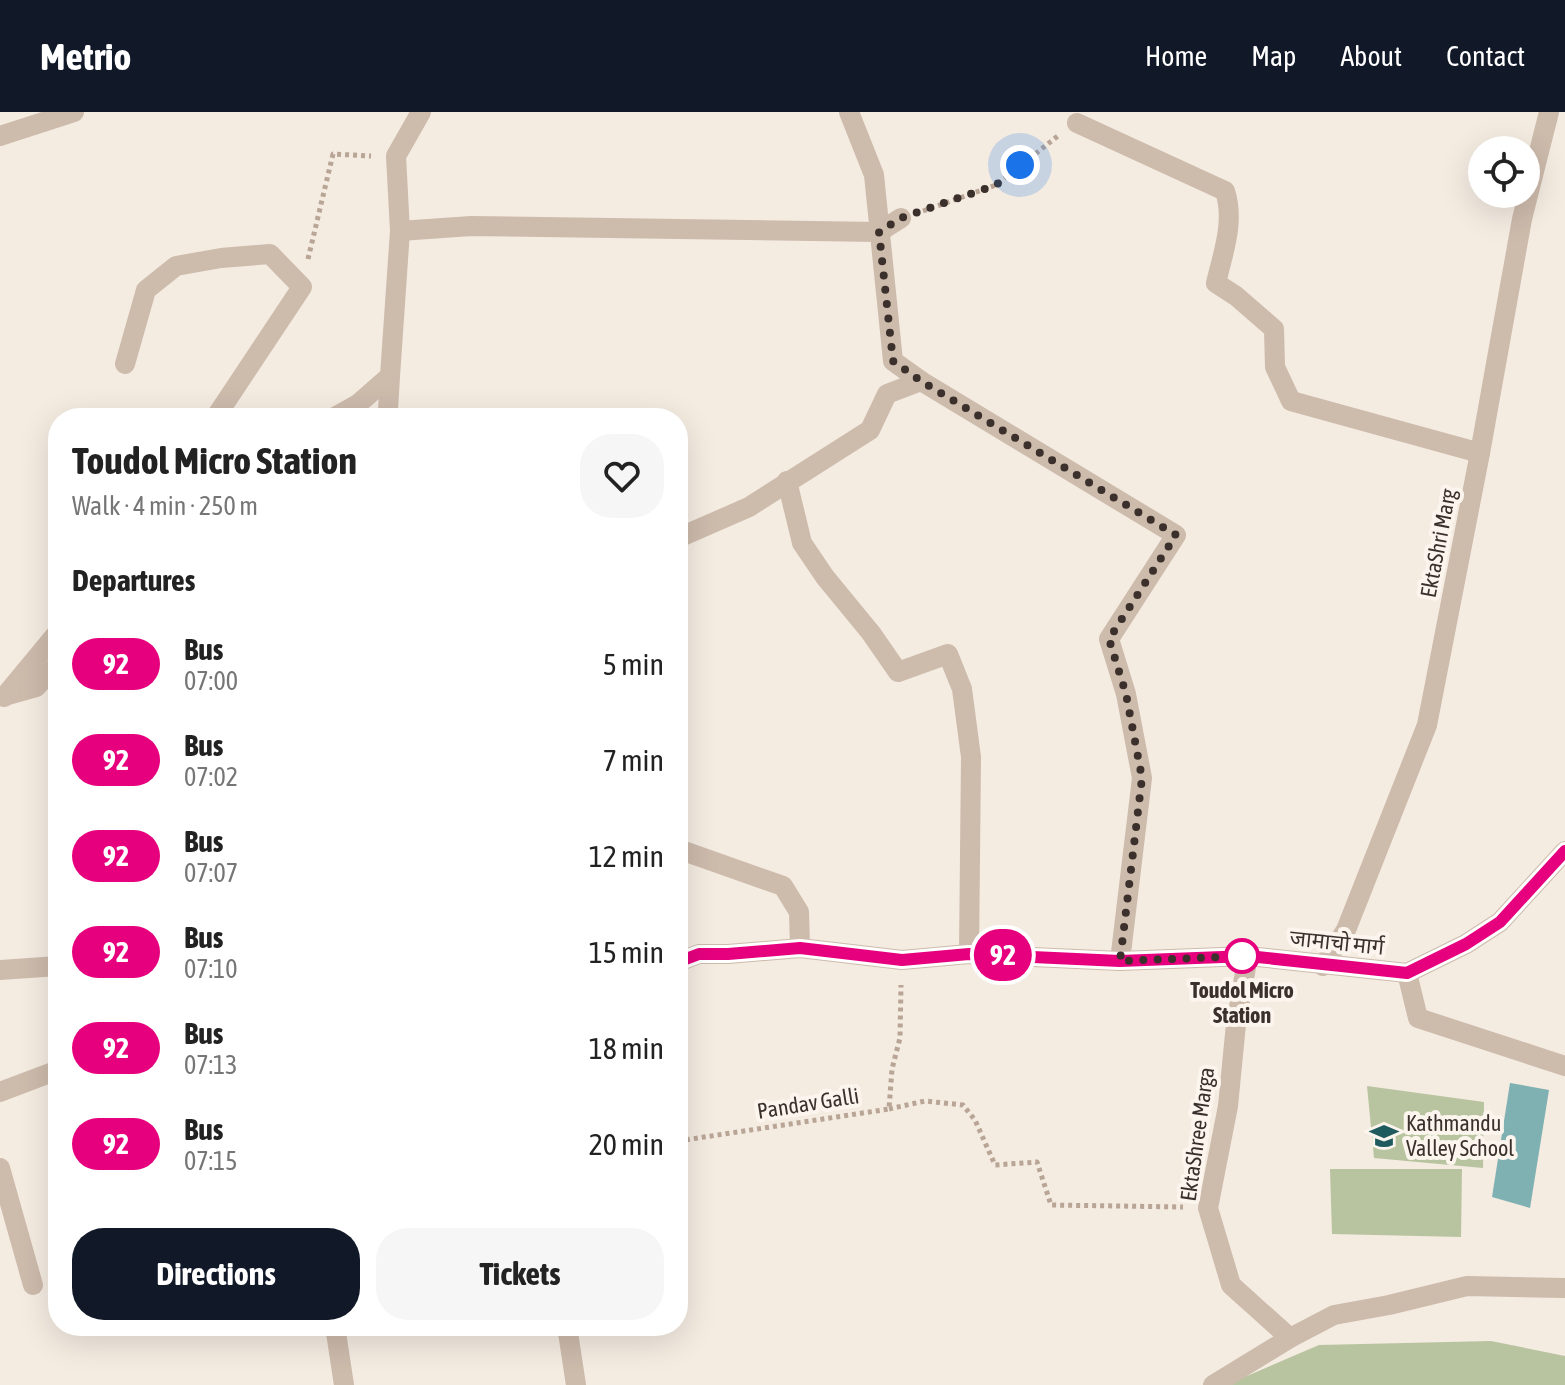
<!DOCTYPE html>
<html lang="en">
<head>
<meta charset="utf-8">
<style>
	body { margin:0; font-family:"Asap Condensed","Noto Sans Devanagari",sans-serif; background:#f6f6f6; color:#222; height:100vh; display:flex; flex-direction:column; font-size:30px; white-space:nowrap }
	* { box-sizing:border-box; margin:0 }
	p { font-size:26px; color:#767676 }
	.icon { flex:none; width:44px; height:44px; fill:none; stroke:currentColor; stroke-width:2; stroke-linecap:round; stroke-linejoin:round }
	.map { position:relative; flex:1; overflow:hidden }
	.drawer { position:absolute; left:48px; top:296px; width:640px; height:928px; display:flex; flex-direction:column; background:#fff; border-radius:32px; box-shadow:0 8px 32px #0002 }
	.drawer>* { flex:none }
	.badge { padding:0 16px; border-radius:26px; font-size:28px; line-height:52px }
	.tools { position:absolute; left:1468px; top:24px; display:grid; gap:16px }
	.tools a { display:grid; place-items:center; width:72px; height:72px; border-radius:50%; background:#fff; box-shadow:0 8px 32px #0002; font-size:40px }
	.you { position:absolute; width:40px; height:40px; margin:-20px; border:6px solid #fff; border-radius:50%; background:#1a73e8; box-shadow:0 0 0 12px #1a73e833 }
	.map>.badge { position:absolute; translate:-50% -50%; box-shadow:0 0 0 4px #fff }
	h2 { padding:0 24px; font-size:30px; line-height:72px }
	.round { display:grid; place-items:center; flex:none; width:84px; height:84px; border-radius:32px; background:#f6f6f6 }
	.headline { display:flex; align-items:center; justify-content:space-between; height:136px; padding:0 24px }
	h1 { font-size:38px; font-weight:700; line-height:60px }
	.cta { display:flex; gap:16px; margin-top:auto; padding:16px 24px }
	.cta a { flex:1; height:92px; border-radius:32px; background:#111827; color:#fff; font-size:32px; font-weight:700; line-height:92px; text-align:center }
	.cta a+a { background:#f6f6f6; color:#222 }
	ul { padding:0; list-style:none }
	li { display:flex; align-items:center; gap:24px; height:96px; padding:0 24px }
	li div { flex:1 }
	li b { display:block; font-size:30px }
	li em { font-style:normal }
	li .badge { min-width:88px; font-weight:700; text-align:center }
	header { display:flex; align-items:center; gap:48px; box-sizing:border-box; height:112px; padding:0 40px; background:#111827; color:#fff }
	header strong { font-size:38px }
	nav { display:flex; gap:44px; margin-inline-start:auto; font-size:28px }
	.map>svg:first-child { display:block }
	.green { fill:#b8c4a0 }
	.water { fill:#7fb0b2 }
	.lines { fill:none; stroke-linecap:round; stroke-linejoin:round }
	.path { stroke:#b9a596; stroke-width:5; stroke-dasharray:4 4; stroke-linecap:butt }
	.minor { stroke:#cdbbac; stroke-width:20 }
	.tertiary { stroke:#cdbbac; stroke-width:20 }
	.line-casing { stroke:#fff; stroke-width:18 }
	.line { stroke:#e6007e; stroke-width:12 }
	.walk { stroke:#3b302b; stroke-width:8; stroke-dasharray:0 14.4 }
	.stop-dot { fill:#fff; stroke:#e6007e; stroke-width:4 }
	.labels { text-anchor:middle; dominant-baseline:central; stroke-width:8; stroke-linejoin:round; paint-order:stroke }
	.street-label { font-size:22px; fill:#3b302b; stroke:#fbf5ee }
	.stop-label { font-size:22px; font-weight:bold; fill:#3b302b; stroke:#fbf5ee }
	.poi-label { font-size:22px; fill:#3b302b; stroke:#fbf5ee; text-anchor:start }
</style>
</head>
<body>
<header>
<strong>Metrio</strong>
<nav><a>Home</a><a>Map</a><a>About</a><a>Contact</a></nav>
</header>
<div class="map">
<svg width="1565" height="1273" viewBox="0 0 1565 1273">
	<rect width="100%" height="100%" fill="#f4ebe1"/>
	<g class="green">
		<polygon points="1367,974 1484,990 1483,1056 1374,1046"/>
		<polygon points="1330,1057 1462,1057 1461,1125 1332,1122"/>
		<polygon points="1491,1229 1565,1244 1565,1273 1226,1273 1319,1233"/>
	</g>
	<polygon class="water" points="1510,971 1549,978 1530,1096 1492,1085"/>
	<g class="lines">
		<g class="path">
			<polyline points="923,99 996,73 1059,23"/>
			<polyline points="308,147 333,42 371,44"/>
			<polyline points="678,503 687,497"/>
			<polyline points="889,997 925,989 963,993 975,1008 995,1053 1037,1050 1051,1093 1183,1095"/>
			<polyline points="678,1029 889,997 892,957 900,926 901,873"/>
		</g>
		<g class="minor">
			<polyline points="849,0 874,63 893,249 921,269 1176,423 1109,527 1126,582 1142,666 1120,849"/>
			<path d="M1077,11l148,68c10,31 -2,62 -9,92l20,13 38,33 1,38 16,34 189,52"/>
			<polyline points="0,24 74,0"/>
			<polyline points="400,119 471,114 879,120 901,106"/>
			<polyline points="125,252 146,178 176,154 221,146 270,142 302,175 215,306"/>
			<polyline points="390,264 388,298 391,306"/>
			<polyline points="333,306 358,292 390,264 400,119 396,44 421,0"/>
			<polyline points="787,369 802,431 825,465 871,521 898,560 948,542 962,577 971,645 969,842"/>
			<polyline points="678,426 749,395 870,318 887,282 921,269"/>
			<polyline points="4,584 36,575 58,552"/>
			<polyline points="4,585 58,520"/>
			<polyline points="678,737 783,774 799,800 800,836"/>
			<polyline points="1248,844 1236,912 1228,994 1208,1096 1231,1173 1290,1226"/>
			<polyline points="1323,854 1346,818 1427,613 1480,341 1522,107 1549,0"/>
			<polyline points="0,858 58,854"/>
			<polyline points="1407,861 1418,906 1565,954"/>
			<polyline points="0,1056 33,1173"/>
			<polyline points="335,1214 344,1273"/>
			<polyline points="567,1214 576,1273"/>
			<polyline points="1213,1273 1290,1226 1334,1203 1389,1193 1467,1174 1565,1176"/>
		</g>
		<g class="tertiary">
			<polyline points="678,850 699,842 728,842 800,836 902,848 969,842 1120,849 1248,844 1407,861 1466,832 1500,810 1565,739"/>
			<polyline points="0,980 58,958"/>
		</g>
	</g>
	<g class="lines">
		<defs>
			<polyline id="line" points="678,850 699,842 728,842 800,836 902,848 969,842 1120,849 1248,844 1407,861 1466,832 1500,810 1565,739"/>
		</defs>
		<use href="#line" class="line-casing"/>
		<use href="#line" class="line"/>
		<polyline class="walk" points="1020,53 996,73 901,106 879,120 893,249 921,269 1176,423 1109,527 1126,582 1142,666 1120,849 1248,844 1242,844"/>
	</g>
	<defs>
		<symbol id="school-bare" viewBox="-9 -9 18 18"><path d="M0-5L7-2L0 1L-7-2ZM-4 1L0 2.5L4 1V4Q0 6-4 4Z" fill="#1f5a5e" stroke="#fbf5ee" stroke-width="2.5" paint-order="stroke"/></symbol>
	</defs>
	<g fill-rule="evenodd">
		<use href="#school-bare" x="1364" y="1004" width="40" height="40"/>
	</g>
	<circle class="stop-dot" cx="1242" cy="844" r="16"/>
	<g class="labels">
		<g class="street-label">
			<text transform="translate(1438 431) rotate(-79)">EktaShri Marg</text>
			<text transform="translate(1337 830) rotate(6)">जामाचो मार्ग</text>
			<text transform="translate(808 991) rotate(-9)">Pandav Galli</text>
			<text transform="translate(1197 1022) rotate(-82)">EktaShree Marga</text>
		</g>
		<g class="stop-label">
			<text x="1242" y="878">Toudol Micro<tspan x="1242" dy="25">Station</tspan></text>
		</g>
		<g class="poi-label">
			<text x="1406" y="1011">Kathmandu<tspan x="1406" dy="25">Valley School</tspan></text>
		</g>
	</g>
</svg>
<div class="tools">
<a><svg class="icon" aria-label="locate" viewBox="0 0 24 24"><circle cx="12" cy="12" r="6"/><path d="M12 2v4M12 18v4M2 12h4M18 12h4"/></svg></a>
</div>
<div class="you" style="left:1020px;top:53px"></div>
<b class="badge" style="left:1003px;top:843px;background:#e6007e;color:#fff">92</b>
<section class="drawer">
<div class="headline"><div><h1>Toudol Micro Station</h1><p>Walk · 4 min · 250 m</p></div><a class="round"><svg class="icon" aria-label="heart" viewBox="0 0 24 24"><path d="M12 20l-8-8c-3-5 5-10 8-4 3-6 11-1 8 4z"/></svg></a></div>
<h2>Departures</h2>
<ul>
<li><span class="badge" style="background:#e6007e;color:#fff">92</span><div><b>Bus</b><p>07:00</p></div><em>5 min</em></li>
<li><span class="badge" style="background:#e6007e;color:#fff">92</span><div><b>Bus</b><p>07:02</p></div><em>7 min</em></li>
<li><span class="badge" style="background:#e6007e;color:#fff">92</span><div><b>Bus</b><p>07:07</p></div><em>12 min</em></li>
<li><span class="badge" style="background:#e6007e;color:#fff">92</span><div><b>Bus</b><p>07:10</p></div><em>15 min</em></li>
<li><span class="badge" style="background:#e6007e;color:#fff">92</span><div><b>Bus</b><p>07:13</p></div><em>18 min</em></li>
<li><span class="badge" style="background:#e6007e;color:#fff">92</span><div><b>Bus</b><p>07:15</p></div><em>20 min</em></li>
</ul>
<div class="cta"><a>Directions</a><a>Tickets</a></div>
</section>
</div>
</body>
</html>
